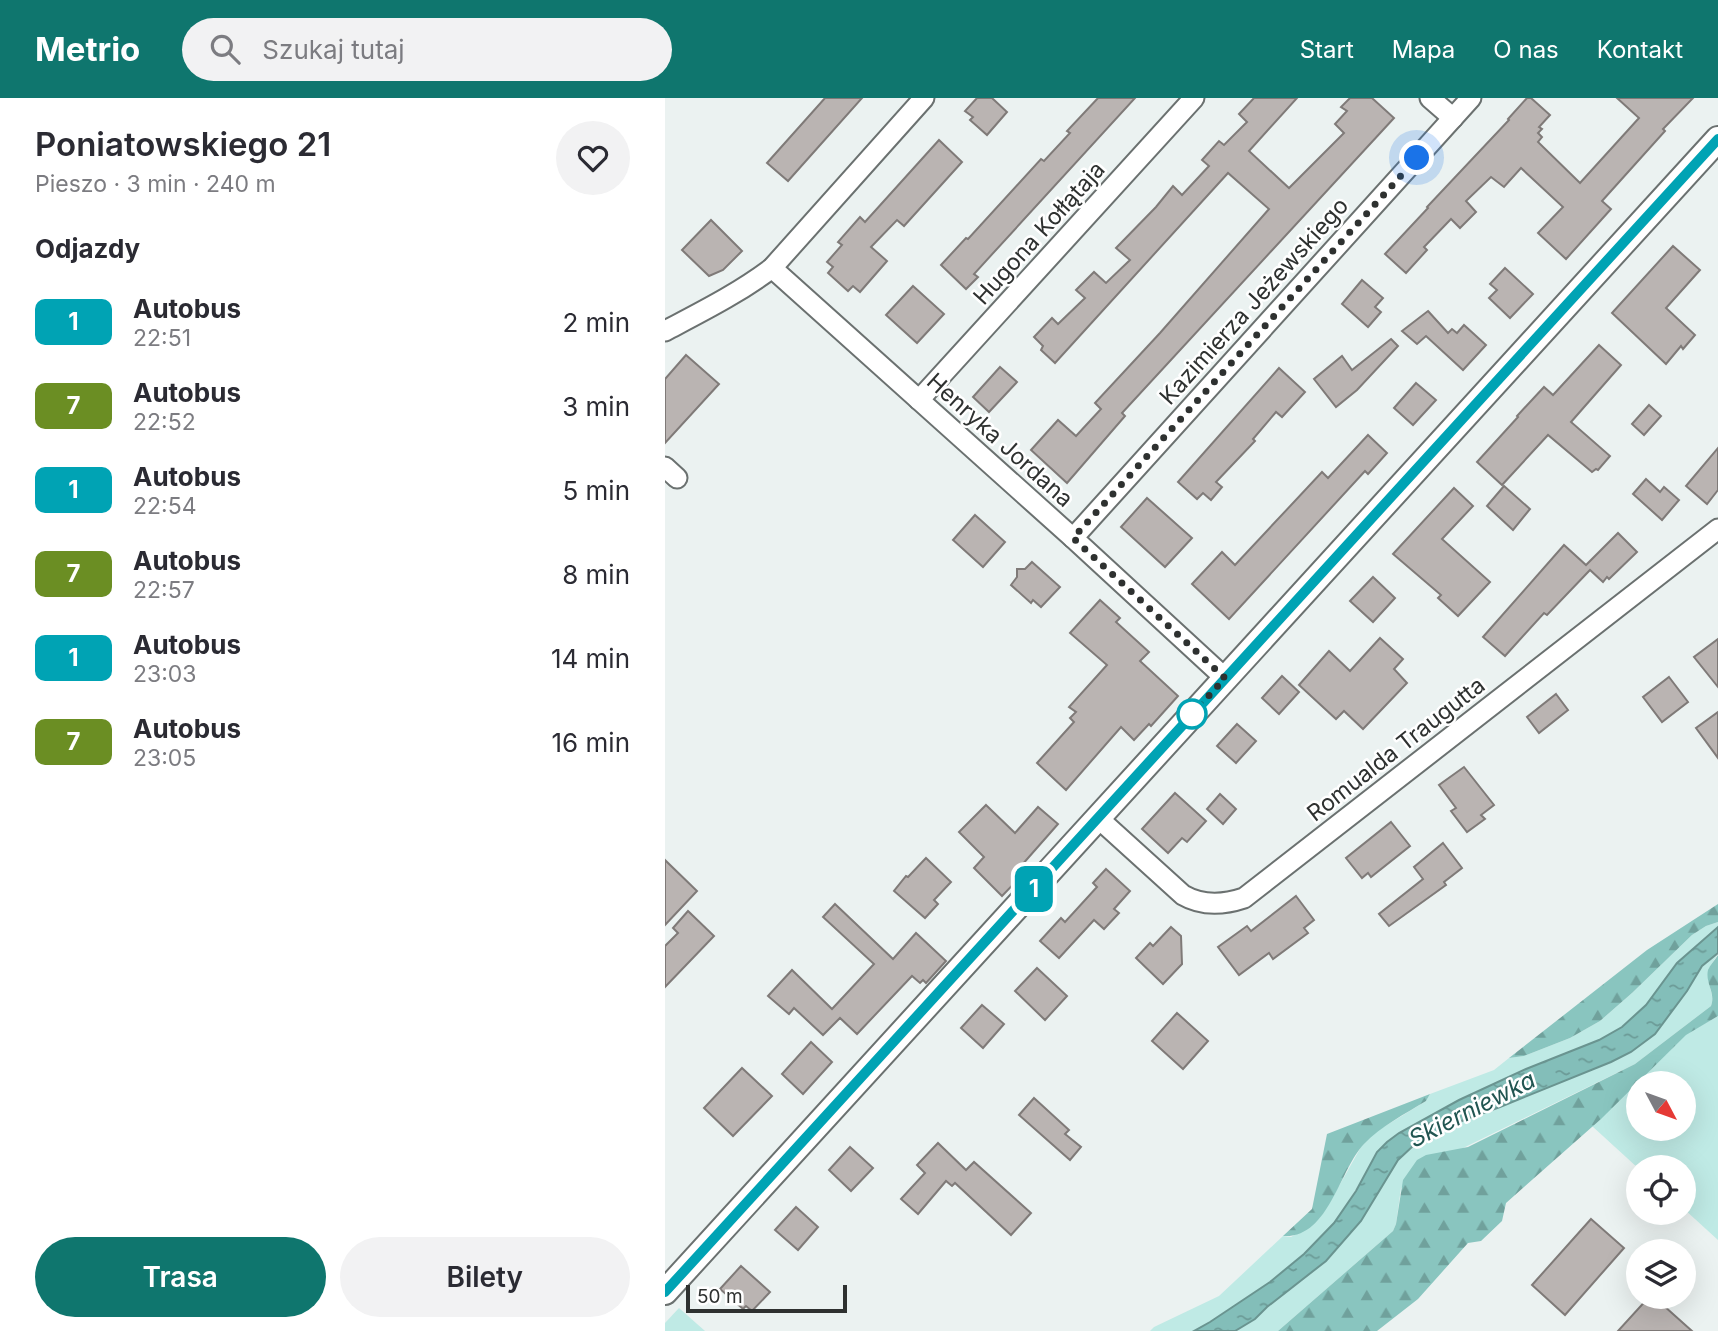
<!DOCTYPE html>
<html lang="pl">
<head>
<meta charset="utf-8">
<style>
	body { margin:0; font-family:Inter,sans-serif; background:#f2f2f3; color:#2b2b33; height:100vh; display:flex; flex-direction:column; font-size:26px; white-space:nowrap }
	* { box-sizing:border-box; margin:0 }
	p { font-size:23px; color:#7c7c81 }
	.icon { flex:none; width:38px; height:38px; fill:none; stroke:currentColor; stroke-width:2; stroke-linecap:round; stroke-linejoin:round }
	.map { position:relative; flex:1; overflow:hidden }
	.panel { display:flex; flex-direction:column; background:#fff; width:665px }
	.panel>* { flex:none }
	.badge { padding:0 14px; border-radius:10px; font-size:24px; line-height:46px }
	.needle { width:46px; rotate:131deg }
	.tools { position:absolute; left:961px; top:973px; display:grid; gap:14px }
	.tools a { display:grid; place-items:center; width:70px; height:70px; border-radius:50%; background:#fff; box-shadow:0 7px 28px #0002; font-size:35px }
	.scale { position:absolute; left:21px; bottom:18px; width:161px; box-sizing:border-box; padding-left:7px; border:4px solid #2e3130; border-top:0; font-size:19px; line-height:24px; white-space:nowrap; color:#2e3130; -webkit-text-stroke:5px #fff; paint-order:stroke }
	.you { position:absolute; width:35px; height:35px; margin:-18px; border:5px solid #fff; border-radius:50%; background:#1a73e8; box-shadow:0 0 0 10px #1a73e833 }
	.map>.badge { position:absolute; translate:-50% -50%; box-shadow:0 0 0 4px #fff }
	h2 { padding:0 35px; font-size:26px; line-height:63px }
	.round { display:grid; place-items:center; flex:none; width:74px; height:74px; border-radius:37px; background:#f2f2f3 }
	.head { display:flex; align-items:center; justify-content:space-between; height:119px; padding:0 35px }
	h1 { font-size:33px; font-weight:600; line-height:52px }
	.cta { display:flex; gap:14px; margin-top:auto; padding:14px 35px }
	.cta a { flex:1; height:80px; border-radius:42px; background:#0f766e; color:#fff; font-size:28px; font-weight:600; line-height:80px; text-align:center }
	.cta a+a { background:#f2f2f3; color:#2b2b33 }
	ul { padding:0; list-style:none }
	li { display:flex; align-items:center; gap:21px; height:84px; padding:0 35px }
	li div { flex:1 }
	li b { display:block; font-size:26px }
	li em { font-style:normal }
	li .badge { min-width:77px; font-weight:700; text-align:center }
	header { display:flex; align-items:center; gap:42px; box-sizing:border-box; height:98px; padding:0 35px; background:#0f766e; color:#fff }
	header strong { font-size:33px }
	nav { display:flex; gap:38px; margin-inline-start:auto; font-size:24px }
	.search { width:490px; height:63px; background:#f2f2f3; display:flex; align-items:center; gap:18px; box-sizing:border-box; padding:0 24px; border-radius:38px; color:#7c7c81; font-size:26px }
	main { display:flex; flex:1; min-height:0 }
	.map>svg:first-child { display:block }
	.green { fill:#bfeae5; fill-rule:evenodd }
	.forest { fill:url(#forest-firs) }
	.water { fill:url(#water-ripples); stroke:#6a9490; stroke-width:2 }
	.building { fill:#bab4b2; stroke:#7f7a78; stroke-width:2 }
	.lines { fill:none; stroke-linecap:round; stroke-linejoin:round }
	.minor-casing { stroke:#6b7170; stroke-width:23 }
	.tertiary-casing { stroke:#6b7170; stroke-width:28 }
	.minor { stroke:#fff; stroke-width:19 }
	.tertiary { stroke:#fff; stroke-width:24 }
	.line-casing { stroke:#fff; stroke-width:16 }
	.line { stroke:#00a3b4; stroke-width:10 }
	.walk { stroke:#2e3130; stroke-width:7; stroke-dasharray:0 12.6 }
	.stop-dot { fill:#fff; stroke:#00a3b4; stroke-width:3.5 }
	.labels { text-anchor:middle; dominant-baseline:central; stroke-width:5; stroke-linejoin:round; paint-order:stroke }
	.street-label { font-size:23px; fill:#2e3130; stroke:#fff }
	.water-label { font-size:24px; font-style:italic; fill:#215551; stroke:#fff }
</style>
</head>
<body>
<header>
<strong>Metrio</strong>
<div class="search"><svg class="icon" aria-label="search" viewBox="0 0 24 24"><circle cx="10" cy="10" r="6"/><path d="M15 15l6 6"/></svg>Szukaj tutaj</div>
<nav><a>Start</a><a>Mapa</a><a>O nas</a><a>Kontakt</a></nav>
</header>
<main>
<section class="panel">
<div class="head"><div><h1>Poniatowskiego 21</h1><p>Pieszo · 3 min · 240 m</p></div><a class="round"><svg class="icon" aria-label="heart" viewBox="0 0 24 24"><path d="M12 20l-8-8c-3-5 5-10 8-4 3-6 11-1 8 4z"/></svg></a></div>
<h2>Odjazdy</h2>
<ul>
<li><span class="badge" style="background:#00a3b4;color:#fff">1</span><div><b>Autobus</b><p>22:51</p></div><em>2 min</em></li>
<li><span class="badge" style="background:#6b8e23;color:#fff">7</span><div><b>Autobus</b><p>22:52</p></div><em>3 min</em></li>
<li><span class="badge" style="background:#00a3b4;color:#fff">1</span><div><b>Autobus</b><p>22:54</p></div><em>5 min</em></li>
<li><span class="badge" style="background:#6b8e23;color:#fff">7</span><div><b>Autobus</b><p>22:57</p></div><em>8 min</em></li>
<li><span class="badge" style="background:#00a3b4;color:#fff">1</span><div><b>Autobus</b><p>23:03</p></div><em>14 min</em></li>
<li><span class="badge" style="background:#6b8e23;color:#fff">7</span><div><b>Autobus</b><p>23:05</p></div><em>16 min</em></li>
</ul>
<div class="cta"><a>Trasa</a><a>Bilety</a></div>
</section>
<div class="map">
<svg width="1053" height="1233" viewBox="0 0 1053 1233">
	<defs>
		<pattern id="forest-firs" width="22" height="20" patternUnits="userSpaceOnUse" patternTransform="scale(1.75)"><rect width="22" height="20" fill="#89c5bf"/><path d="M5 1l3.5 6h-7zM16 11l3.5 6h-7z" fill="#70a19c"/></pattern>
		<pattern id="water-ripples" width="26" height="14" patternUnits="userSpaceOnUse" patternTransform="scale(1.75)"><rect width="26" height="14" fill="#83beb9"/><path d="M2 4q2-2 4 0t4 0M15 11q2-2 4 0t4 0" fill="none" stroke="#6c9b97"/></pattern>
	</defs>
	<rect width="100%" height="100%" fill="#ebf2f1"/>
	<g class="green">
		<polygon points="1053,824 1053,829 1012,865 981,907 957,930 934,942 861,971 794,1002 734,1035 722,1044 669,1125 639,1156 605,1184 545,1224 529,1233 485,1233 489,1229 554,1198 618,1138 626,1139 651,1124 665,1104 696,1049 709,1035 761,1003 765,996 829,972 844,960 859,958 905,940 935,923 967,895 1027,837 1041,828"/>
		<path d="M1053,855c-3,7 -10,14 -10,22 0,12 7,20 3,31l-76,58 -176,86 -58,38 -5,36 -3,7 -115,100h-43l20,-12 106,-98 37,-61 16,-15 50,-25 36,-13 111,-45 20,-10 24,-18 32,-43 15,-25z"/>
		<path d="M1053,918v224l-34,-31 -1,-42 -45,1 -46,-42 94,-92zM973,985h45v46h-45z"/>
		<polygon points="14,1210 40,1233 0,1233 0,1225"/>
	</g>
	<g class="forest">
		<polygon points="1053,806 1053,824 1041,828 1027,837 967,895 935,923 905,940 859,958 844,960 982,852"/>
		<path d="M1053,857v61l-32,19 -85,84 -95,84 -4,18 -21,20 -13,2 -50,56 -41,32h-99l115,-100 3,-7 7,-44 14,-20 9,-5 42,-8 167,-83 76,-58c5,-13 -6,-23 -3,-36 2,-5 7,-10 10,-15z"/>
		<path d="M765,996l-4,7c-21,13 -45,25 -62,43 -25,26 -35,95 -81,92l29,-27 15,-75z"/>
	</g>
	<polygon class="water" points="1053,829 1053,855 1037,868 1022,893 990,936 966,954 946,964 835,1009 799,1022 749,1047 733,1062 696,1123 661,1163 602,1209 590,1221 570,1233 529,1233 545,1224 605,1184 639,1156 669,1125 691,1093 712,1054 722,1044 734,1035 794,1002 861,971 934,942 957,929 981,907 1012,865"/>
	<g class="building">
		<polygon points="160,0 197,0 123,83 102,65"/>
		<polygon points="312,0 327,0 342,14 322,37 305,22 308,19 300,13"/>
		<polygon points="433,0 470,0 309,176 313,179 301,191 276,167 301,140 303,141 376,61 379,63 405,35 402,33"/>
		<polygon points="589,0 632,0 584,53 624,90 679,35 670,26 682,13 676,9 685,0 707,0 729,20 457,315 460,318 402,385 366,352 393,322 411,338 436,311 430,305 495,235 604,111 563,75 390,265 376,252 378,248 369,239 387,220 393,226 420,200 411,192 429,174 441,185 465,162 451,150 491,109 508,88 517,97 544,68 537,62 554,43 559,47 582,24 574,16"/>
		<polygon points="862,0 866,0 885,17 874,29 877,31 873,35 877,39 873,44 915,85 974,20 952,0 1028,0 998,31 1000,33 937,103 946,111 901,161 873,135 898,109 856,70 839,89 826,79 801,103 811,114 795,130 786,121 759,149 762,152 741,175 720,156 763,110 762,109 844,22 843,21"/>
		<polygon points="274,42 297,64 239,128 232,122 206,149 222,163 195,194 188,188 183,193 163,175 168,169 162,164 177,147 173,144 195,119 200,124"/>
		<polygon points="46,122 77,153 58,172 44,178 17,152"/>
		<polygon points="1008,148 1035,172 1001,210 1030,237 1018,251 1016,248 1001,266 947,215"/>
		<polygon points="840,170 868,196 845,220 824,200 832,192 825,186"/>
		<polygon points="697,182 718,200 710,209 716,214 703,229 677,206"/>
		<polygon points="248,188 279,216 252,245 221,217"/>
		<polygon points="763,213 783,235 787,231 792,235 799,227 821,247 798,272 761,238 752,246 737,233"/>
		<polygon points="726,241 733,248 692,292 671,309 649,281 677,258 687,272"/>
		<polygon points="934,247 956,267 906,324 945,358 933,372 931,371 927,374 883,337 837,387 812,364 853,319 852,318 879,289 888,297"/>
		<polygon points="21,257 54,286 0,345 0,281"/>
		<polygon points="335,269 352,284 324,314 308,299"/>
		<polygon points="614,270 640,294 617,319 611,314 588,341 590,343 551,384 557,389 546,402 538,395 532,401 513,384"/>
		<polygon points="751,285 771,302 748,327 729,310"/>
		<polygon points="984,307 996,318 979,337 967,326"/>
		<polygon points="703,337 722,355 703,376 700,373 564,521 527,486 557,454 570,467 657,374 663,380"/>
		<polygon points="1053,350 1053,392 1042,406 1021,388"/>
		<polygon points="981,381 995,394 999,389 1014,402 997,422 968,396"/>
		<polygon points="839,388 865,411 848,432 822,408"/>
		<polygon points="789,390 808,408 777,441 825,484 793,518 773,500 776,497 728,456"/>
		<polygon points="482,400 527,440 500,469 456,429"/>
		<polygon points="310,417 340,444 318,469 288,442"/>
		<polygon points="953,435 972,454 944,481 942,479 938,484 925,472 882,517 879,515 840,558 818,539 899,447 921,467"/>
		<polygon points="367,464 395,489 376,509 368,502 366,505 346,487 352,479 352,471 360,471"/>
		<polygon points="708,479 730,500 708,524 685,503"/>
		<polygon points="435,502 455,520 451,524 484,554 475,563 513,598 486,628 484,626 469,642 456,629 401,692 372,665 409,624 405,620 411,614 404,609 442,567 405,535"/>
		<polygon points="715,540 738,561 729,571 742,585 698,631 679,613 671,621 634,587 664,553 685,573"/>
		<polygon points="1053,541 1053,589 1029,559"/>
		<polygon points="617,578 634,594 614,616 597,600"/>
		<polygon points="1004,579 1023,604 997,624 978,599"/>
		<polygon points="891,596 903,612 874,635 862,619"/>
		<polygon points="1053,614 1053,660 1031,630"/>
		<polygon points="572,626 591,643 571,665 552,648"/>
		<polygon points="799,669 829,707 816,717 820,721 802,734 786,713 791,710 774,687"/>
		<polygon points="510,695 541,723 522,744 517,740 503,755 477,731"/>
		<polygon points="555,696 571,711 558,726 542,711"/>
		<polygon points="321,707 350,735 373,709 393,726 356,768 361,773 337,798 309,770 319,759 294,734"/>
		<polygon points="726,724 745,748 706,779 703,775 697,780 681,760"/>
		<polygon points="778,745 797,770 779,784 781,787 724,828 714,816 758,781 749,769"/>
		<polygon points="261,760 286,784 269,802 273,806 260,820 229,793 241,778 243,779"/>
		<polygon points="0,762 32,793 0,827"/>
		<polygon points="441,771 465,793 449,811 454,815 439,831 429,822 394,860 375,843 396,820 400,824 432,789 428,785"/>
		<polygon points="631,798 649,822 639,830 643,835 608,861 604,855 574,877 553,849 582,828 586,833"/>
		<polygon points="170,806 228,861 251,835 281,863 261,885 258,882 255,885 247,878 192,936 175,920 158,937 129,910 124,916 103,898 127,872 167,911 209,866 158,819"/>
		<polygon points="23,813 49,838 0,889 0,848 13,835 8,830"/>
		<polygon points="506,829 516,838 517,866 498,886 471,860 485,845 488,848"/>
		<polygon points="372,870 402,898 380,922 350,893"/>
		<polygon points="317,907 339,926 318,950 296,930"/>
		<polygon points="512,915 543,943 518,971 487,943"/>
		<polygon points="146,944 167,964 138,996 117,976"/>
		<polygon points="77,970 107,998 68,1038 39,1010"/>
		<polygon points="369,1000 404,1032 400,1036 416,1049 405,1062 354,1017"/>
		<polygon points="273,1045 301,1072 309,1064 366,1115 346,1137 290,1085 287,1088 281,1083 253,1116 236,1101 260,1075 252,1067"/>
		<polygon points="185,1049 208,1070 186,1093 164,1072"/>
		<polygon points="131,1109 153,1129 133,1152 110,1132"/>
		<polygon points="926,1121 959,1150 900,1217 867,1187"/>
		<polygon points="76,1168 105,1194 87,1213 81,1208 78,1211 55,1191"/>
		<polygon points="984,1199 989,1199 1027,1233 953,1233"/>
	</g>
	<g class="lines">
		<defs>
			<g id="minor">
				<polyline points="765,0 788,20"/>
				<polyline points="107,170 408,440 560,580"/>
				<path d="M0,233c36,-19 74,-38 107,-63l152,-170"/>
				<polyline points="254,302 529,0"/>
				<polyline points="0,369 12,380"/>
				<polyline points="408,440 806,0"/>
				<path d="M433,720l85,77c19,11 40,10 61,3l474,-369"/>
			</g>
			<polyline id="tertiary" points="0,1194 1053,41"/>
		</defs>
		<use href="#minor" class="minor-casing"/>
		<use href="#tertiary" class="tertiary-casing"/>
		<use href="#minor" class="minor"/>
		<use href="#tertiary" class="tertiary"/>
	</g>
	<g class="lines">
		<defs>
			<polyline id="line" points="0,1194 1053,41"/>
		</defs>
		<use href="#line" class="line-casing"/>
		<use href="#line" class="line"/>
		<polyline class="walk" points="527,616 560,580 408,440 752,60"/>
	</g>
	<circle class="stop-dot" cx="527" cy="616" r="14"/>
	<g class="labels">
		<g class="street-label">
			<text transform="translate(374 135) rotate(-48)">Hugona Kołłątaja</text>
			<text transform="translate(589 203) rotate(-48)">Kazimierza Jeżewskiego</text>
			<text transform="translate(335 342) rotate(42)">Henryka Jordana</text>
			<text transform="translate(731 651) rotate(-38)">Romualda Traugutta</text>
		</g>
		<g class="water-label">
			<text transform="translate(807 1011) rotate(-27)">Skierniewka</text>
		</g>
	</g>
</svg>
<div class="tools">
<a><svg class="needle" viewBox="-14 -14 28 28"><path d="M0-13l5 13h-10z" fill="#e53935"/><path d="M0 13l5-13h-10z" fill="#7c7c81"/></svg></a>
<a><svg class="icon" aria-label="locate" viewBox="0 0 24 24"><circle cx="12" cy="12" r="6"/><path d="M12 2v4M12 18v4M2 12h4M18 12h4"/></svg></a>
<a><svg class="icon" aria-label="layers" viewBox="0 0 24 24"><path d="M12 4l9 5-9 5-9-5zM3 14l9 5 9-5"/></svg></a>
</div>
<div class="scale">50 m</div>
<div class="you" style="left:752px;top:60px"></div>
<b class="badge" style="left:369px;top:791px;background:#00a3b4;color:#fff">1</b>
</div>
</main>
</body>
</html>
